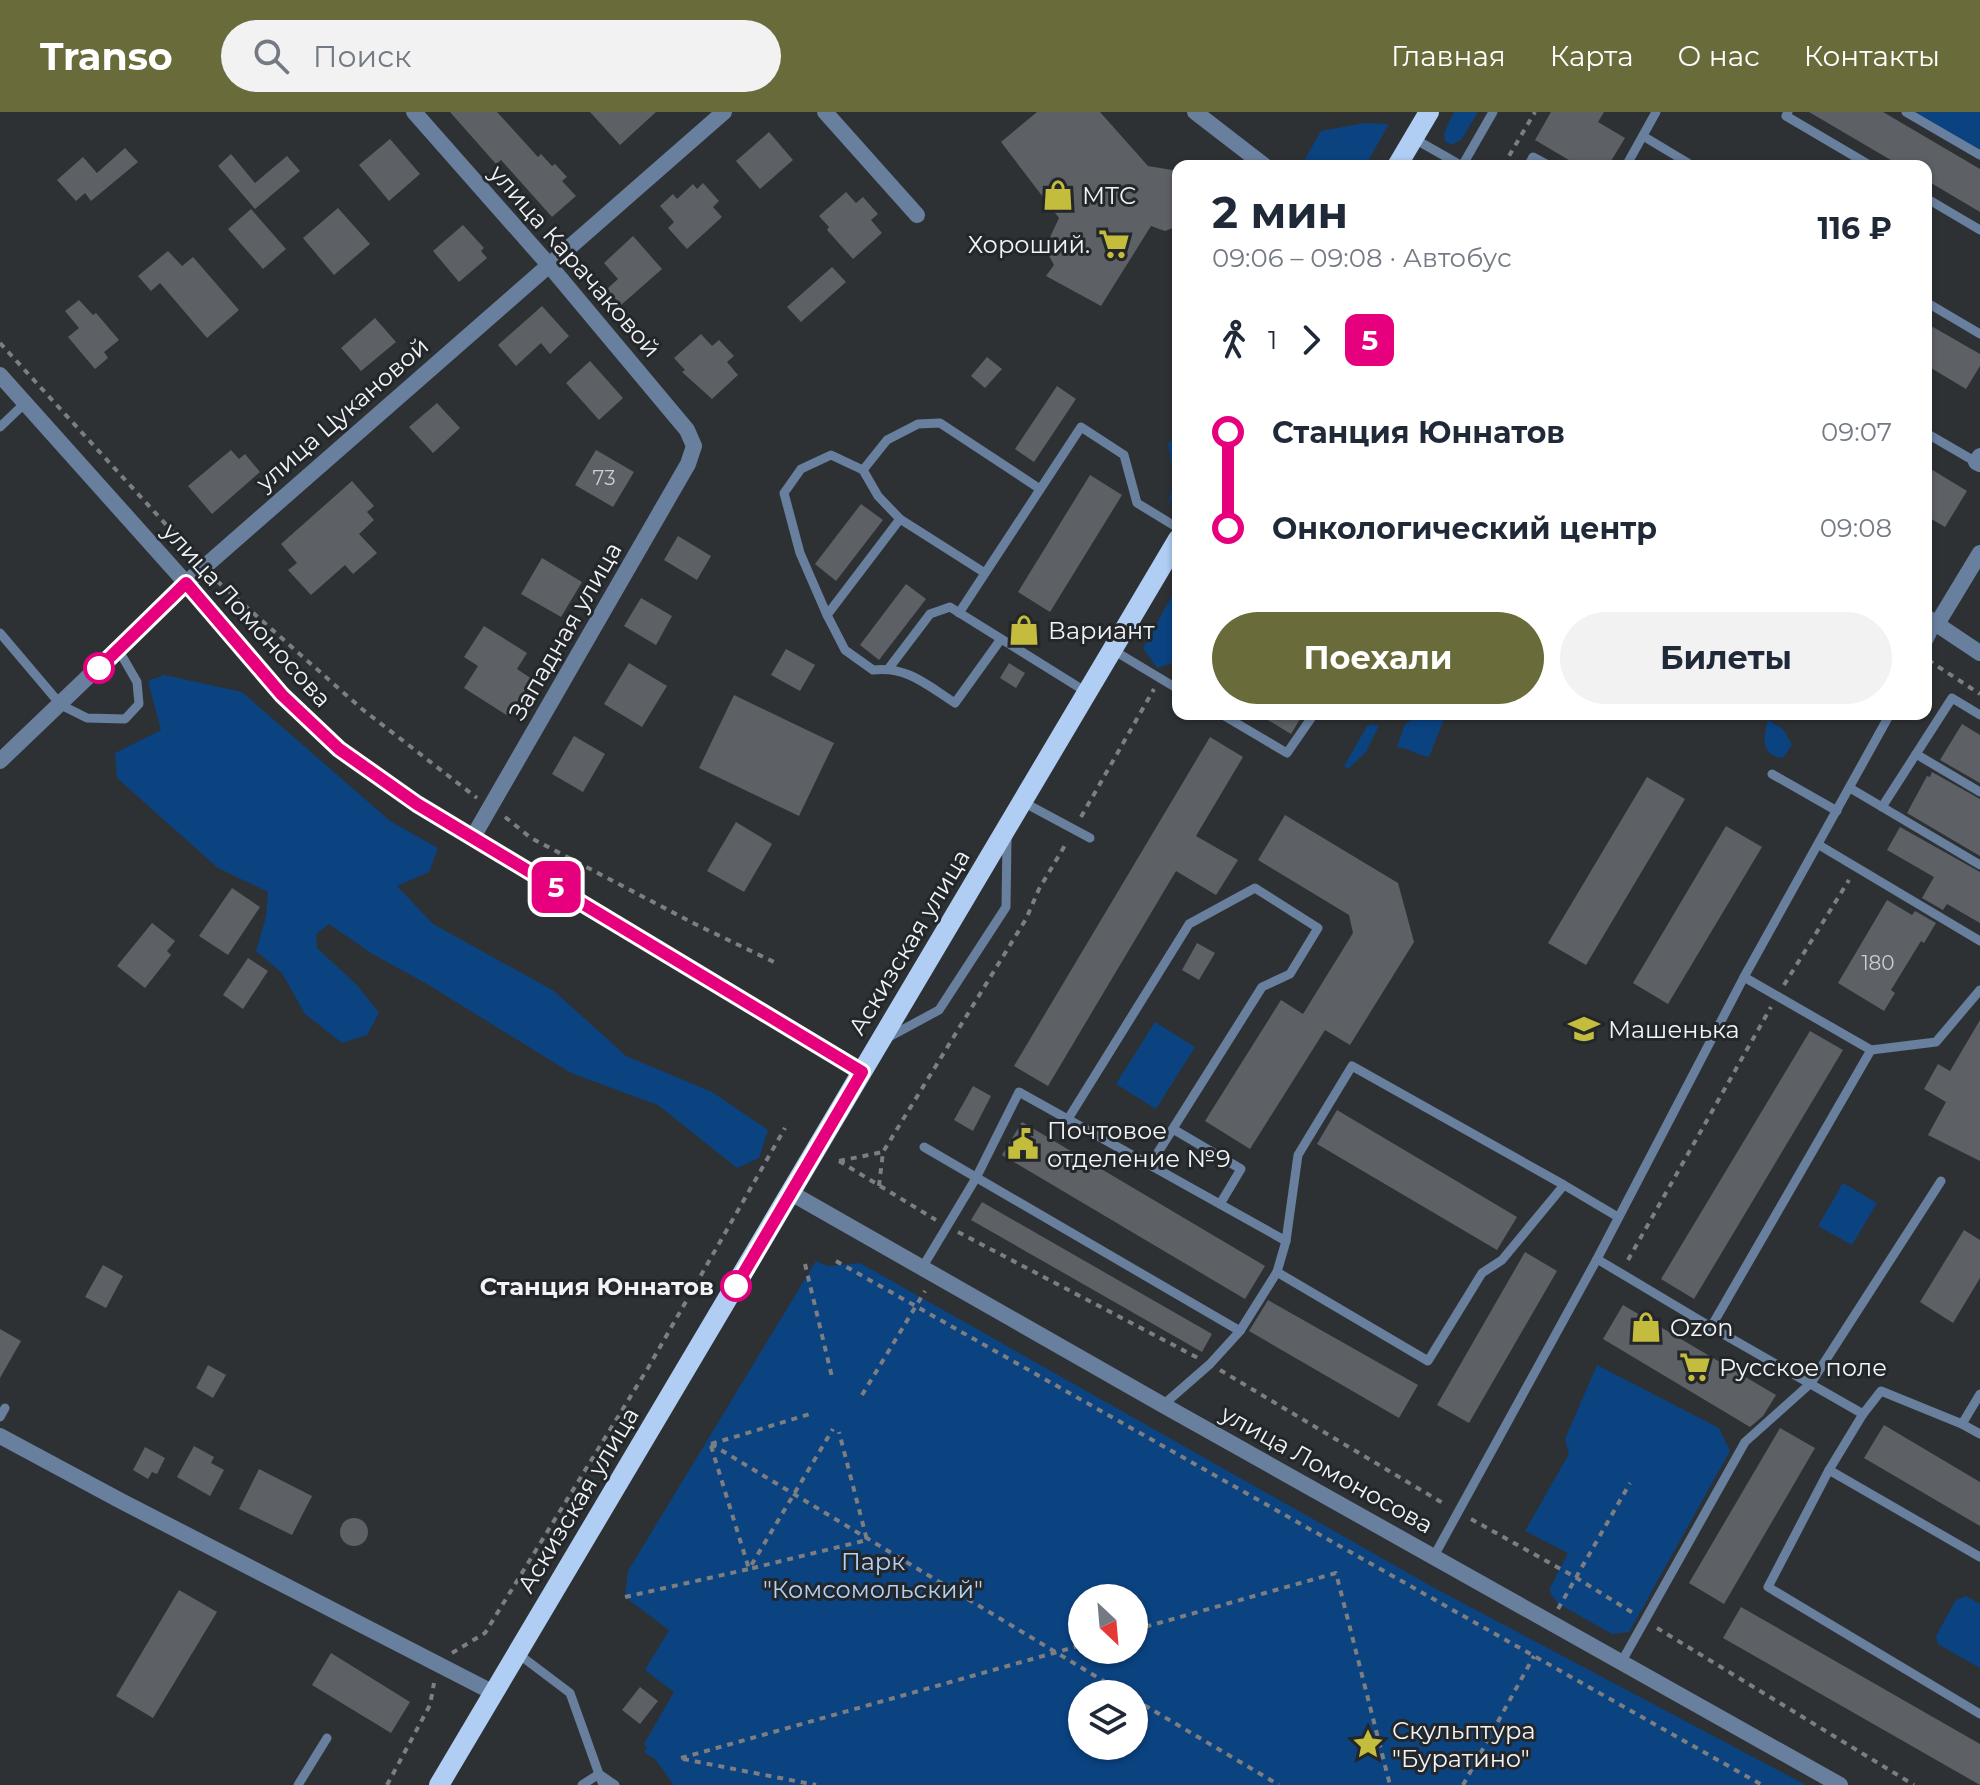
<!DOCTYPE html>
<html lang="ru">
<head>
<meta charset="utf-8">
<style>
	body { margin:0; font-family:Montserrat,sans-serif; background:#f2f2f3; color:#1f2937; height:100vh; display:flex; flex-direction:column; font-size:30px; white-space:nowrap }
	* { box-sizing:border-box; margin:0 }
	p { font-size:26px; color:#747a83 }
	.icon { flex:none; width:44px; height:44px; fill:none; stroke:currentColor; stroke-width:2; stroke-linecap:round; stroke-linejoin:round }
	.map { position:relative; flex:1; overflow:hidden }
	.panel { position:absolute; left:1172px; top:48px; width:760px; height:560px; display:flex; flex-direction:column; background:#fff; border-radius:16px; box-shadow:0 2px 6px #0004 }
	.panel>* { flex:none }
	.badge { padding:0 16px; border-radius:12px; font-size:28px; line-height:52px }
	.needle { width:52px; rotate:154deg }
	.controls { position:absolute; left:1068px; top:1472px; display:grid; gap:16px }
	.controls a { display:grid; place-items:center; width:80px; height:80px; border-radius:50%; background:#fff; box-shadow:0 2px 6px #0004; font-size:40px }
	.map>.badge { position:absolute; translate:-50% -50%; box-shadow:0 0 0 4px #fff }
	.legs { display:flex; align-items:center; gap:12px; height:88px; padding:0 40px; font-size:26px }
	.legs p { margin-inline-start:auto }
	.head { display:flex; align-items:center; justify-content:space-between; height:136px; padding:0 40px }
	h1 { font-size:44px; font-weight:700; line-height:60px }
	.button { display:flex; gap:16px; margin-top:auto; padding:16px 40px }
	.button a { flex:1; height:92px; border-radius:48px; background:#696b3a; color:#fff; font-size:32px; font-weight:700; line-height:92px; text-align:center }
	.button a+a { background:#f2f2f3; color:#1f2937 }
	ul { padding:0 40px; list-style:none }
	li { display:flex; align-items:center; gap:28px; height:96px; font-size:30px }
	li i { display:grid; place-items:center; width:12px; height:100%; margin:0 10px; background:currentColor }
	li i::after { content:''; width:20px; height:20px; margin:-10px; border:6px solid; border-radius:50%; background:#fff }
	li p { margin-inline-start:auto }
	li:first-child i { background:linear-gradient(#0000 50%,currentColor 0) }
	li:last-child i { background:linear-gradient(currentColor 50%,#0000 0) }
	header { display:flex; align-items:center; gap:48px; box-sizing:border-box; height:112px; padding:0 40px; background:#696b3a; color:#fff }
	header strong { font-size:38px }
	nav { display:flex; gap:44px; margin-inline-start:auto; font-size:28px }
	.search { width:560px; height:72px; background:#f2f2f3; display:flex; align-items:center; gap:20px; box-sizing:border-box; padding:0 28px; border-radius:44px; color:#747a83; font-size:30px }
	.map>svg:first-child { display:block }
	.green { fill:#0b4280; fill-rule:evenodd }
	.building { fill:#5d6064 }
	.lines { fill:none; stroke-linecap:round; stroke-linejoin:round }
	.path { stroke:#7c7e81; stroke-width:4; stroke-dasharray:6 6; stroke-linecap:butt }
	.service { stroke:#687f9e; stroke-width:9 }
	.minor { stroke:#687f9e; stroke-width:16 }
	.tertiary { stroke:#687f9e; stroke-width:16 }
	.primary { stroke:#b0cdf3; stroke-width:20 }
	.line-1-casing { stroke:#fff; stroke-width:18 }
	.line-1 { stroke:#e6007e; stroke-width:12 }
	.stop-1-dot { fill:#fff; stroke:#e6007e; stroke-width:4 }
	.labels { text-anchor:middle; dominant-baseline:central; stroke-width:6; stroke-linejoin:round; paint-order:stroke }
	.number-label { font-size:20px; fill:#ccced2 }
	.poi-label { font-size:24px; fill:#f1f3f6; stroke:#24272a; text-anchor:start }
	.street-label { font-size:24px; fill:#f1f3f6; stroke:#24272a }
	.stop-label { font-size:24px; font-weight:bold; fill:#f1f3f6; stroke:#24272a; text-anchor:end }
	.park-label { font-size:24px; fill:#b4d0f5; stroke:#24272a }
</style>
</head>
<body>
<header>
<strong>Transo</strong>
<div class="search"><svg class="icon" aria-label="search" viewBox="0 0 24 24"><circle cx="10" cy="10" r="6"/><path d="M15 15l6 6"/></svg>Поиск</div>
<nav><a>Главная</a><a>Карта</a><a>О нас</a><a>Контакты</a></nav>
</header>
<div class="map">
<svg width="1980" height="1673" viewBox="0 0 1980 1673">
	<rect width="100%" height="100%" fill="#2e3134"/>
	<g class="green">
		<polygon points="1454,0 1478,0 1461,28 1451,33 1445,29 1444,21"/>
		<polygon points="1904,0 1980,0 1980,43"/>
		<polygon points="1365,11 1389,12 1365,54 1301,54 1321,19"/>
		<polygon points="1178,320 1178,378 1168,394 1174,367 1168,332"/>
		<polygon points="1178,473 1178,549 1157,556 1143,536"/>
		<polygon points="164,563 242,580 390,709 438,736 429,760 397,774 433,812 554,879 626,944 712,980 768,1018 759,1046 737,1056 658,993 571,961 427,872 371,841 329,812 316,822 317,836 357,873 379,901 367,923 342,931 305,902 282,861 256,839 266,805 268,780 218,756 117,666 115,641 161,618 148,569"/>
		<path d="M1422,602h41l2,3 -21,2 -15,38c-13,-2 -19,-9 -32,-10l8,-23z"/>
		<path d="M1768,608l15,9 9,16 -9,13c-23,-3 -20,-19 -15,-38z"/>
		<polygon points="1372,612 1379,613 1366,640 1348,657 1344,654 1367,614"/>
		<polygon points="1155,910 1195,935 1156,997 1116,972"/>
		<polygon points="1843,1071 1877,1091 1852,1133 1818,1114"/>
		<path d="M816,1149l12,5 32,-3 580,328 366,194h-1132l-19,-26 -11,-7 3,-5 -3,-3 30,-52 -29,-22 24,-40 -44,-33 3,-26zM1082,1486h52v52h-52zM1082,1582h52v52h-52z"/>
		<polygon points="1597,1253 1719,1316 1730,1339 1629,1520 1612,1522 1557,1491 1549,1478 1568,1441 1525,1419 1569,1342 1565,1327"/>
		<polygon points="1966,1484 1980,1492 1980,1556 1938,1532 1936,1524 1956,1488"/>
	</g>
	<g class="building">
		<polygon points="450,0 497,0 538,45 541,42 552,54 555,52 567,65 562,69 576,84 552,105 501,48 496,52"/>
		<polygon points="590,0 656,0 620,33"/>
		<polygon points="1037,0 1100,0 1148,54 1178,59 1178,114 1165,119 1151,114 1101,194 1046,164 1054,153 1045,136 1059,106 1001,30"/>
		<polygon points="1551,0 1604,0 1598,10 1625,26 1608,54 1579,54 1535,28"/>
		<polygon points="1809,0 1883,0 1980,57 1980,100 1926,68 1926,54 1901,54"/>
		<polygon points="769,20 793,48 760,77 736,49"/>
		<polygon points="390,27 420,62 389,89 359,53"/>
		<polygon points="125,36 138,50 91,89 85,81 76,89 57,68 83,45 97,61"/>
		<polygon points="231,42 255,71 287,44 300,59 255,97 218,54"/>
		<polygon points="703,71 719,89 713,95 722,105 687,137 668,116 674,110 660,94 673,82 677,87 693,72 697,77"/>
		<polygon points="846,80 856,91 863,85 878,102 871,108 882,121 853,147 827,118 829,115 819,104"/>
		<polygon points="338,96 370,132 334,163 303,126"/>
		<polygon points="251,97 286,137 263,157 228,117"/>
		<polygon points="463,113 484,136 481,139 487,146 459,170 433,139"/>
		<polygon points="633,124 662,157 621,193 607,177 618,167 604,151"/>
		<polygon points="168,139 182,154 193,145 239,198 207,226 160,171 151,179 138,164"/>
		<polygon points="832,155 846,170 801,210 787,195"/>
		<polygon points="79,188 93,203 96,201 119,228 104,240 108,246 95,257 68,225 79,216 65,199"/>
		<polygon points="542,194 569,224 550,242 541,231 516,254 498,233"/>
		<polygon points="375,206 396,230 361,259 341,236"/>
		<polygon points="1926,211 1980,242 1980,254 1966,277 1926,253"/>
		<polygon points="701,222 712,234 719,228 734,244 727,250 738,263 712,287 682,260 685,258 674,246"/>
		<polygon points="987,245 1002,257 985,276 971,264"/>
		<polygon points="590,249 623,286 599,308 566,271"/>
		<polygon points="1057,274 1076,287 1034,350 1015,337"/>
		<polygon points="437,291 460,316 433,341 409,315"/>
		<polygon points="231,338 239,347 245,342 260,360 212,402 188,374"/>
		<polygon points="596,338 634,360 613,395 575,373"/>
		<polygon points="1926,354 1967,379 1945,415 1926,404"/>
		<polygon points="1090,363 1122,383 1050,500 1018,480"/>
		<polygon points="352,369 374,394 367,400 374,408 359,422 377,441 353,462 345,453 311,483 288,458 297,451 281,432"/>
		<polygon points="861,392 883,408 836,469 815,452"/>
		<polygon points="678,424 711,444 697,468 664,448"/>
		<polygon points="542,446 582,470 561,505 521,482"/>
		<polygon points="906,472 926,487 879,548 860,533"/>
		<polygon points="641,486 672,504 656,533 624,514"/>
		<polygon points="484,514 527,541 517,557 532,567 508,604 464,576 478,554 464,545"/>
		<polygon points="786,537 815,553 800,579 771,563"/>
		<polygon points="629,551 667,574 642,615 604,592"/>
		<polygon points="1009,551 1025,561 1016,576 1000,566"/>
		<polygon points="734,583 834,631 799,704 699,656"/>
		<polygon points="1258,602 1303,602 1291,622"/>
		<polygon points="1962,612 1980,623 1980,671 1940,648"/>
		<polygon points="574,624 605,642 583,680 552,662"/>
		<polygon points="1210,625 1243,645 1196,724 1238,748 1216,783 1176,759 1048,974 1014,954"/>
		<polygon points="1932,660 1980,687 1980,744 1907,701 1927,664 1930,665"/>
		<polygon points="1647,665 1685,687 1586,853 1548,831"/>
		<polygon points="1285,703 1398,771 1414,830 1350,933 1325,918 1250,1037 1205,1009 1281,888 1303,902 1353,821 1349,803 1258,748"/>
		<polygon points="736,710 772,732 744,780 707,759"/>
		<polygon points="1726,714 1762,735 1668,892 1633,871"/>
		<polygon points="1900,715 1980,760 1980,811 1947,792 1943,798 1922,786 1934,765 1887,738"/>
		<polygon points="232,776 260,795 228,843 199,824"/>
		<polygon points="1887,788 1912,803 1915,799 1936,811 1924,831 1921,829 1891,878 1895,881 1884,899 1838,871"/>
		<polygon points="152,811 175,829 167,839 171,843 145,876 117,854"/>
		<polygon points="1197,831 1215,841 1199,868 1182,858"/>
		<polygon points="248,846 268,859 243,897 223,883"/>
		<polygon points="1980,908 1980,1049 1928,1023 1946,990 1924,977 1938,952 1950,959"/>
		<polygon points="1810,919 1843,938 1694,1187 1661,1167"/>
		<polygon points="973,974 991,984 973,1019 954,1008"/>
		<polygon points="1337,998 1517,1105 1497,1138 1317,1032"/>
		<polygon points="1022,1010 1265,1154 1245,1187 1002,1043"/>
		<polygon points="982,1090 1212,1222 1202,1240 971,1108"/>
		<polygon points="1964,1118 1980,1128 1980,1166 1953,1211 1920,1190"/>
		<polygon points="1525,1140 1557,1159 1469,1311 1437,1293"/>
		<polygon points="103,1153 123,1164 106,1196 85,1185"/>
		<polygon points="1268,1188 1418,1273 1399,1306 1249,1219"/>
		<polygon points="1623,1193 1776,1283 1763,1304 1750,1315 1603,1227"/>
		<polygon points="0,1217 21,1229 0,1266"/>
		<polygon points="208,1253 226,1263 213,1286 196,1276"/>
		<polygon points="1884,1313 1980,1370 1980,1414 1864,1346"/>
		<polygon points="1780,1316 1815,1336 1724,1492 1689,1471"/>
		<polygon points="194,1334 214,1345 211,1351 224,1358 210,1384 177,1365"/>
		<polygon points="145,1335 165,1346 157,1362 152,1360 148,1367 133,1358"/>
		<polygon points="259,1357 312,1384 292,1423 239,1397"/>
		<circle cx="354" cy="1420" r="14"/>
		<polygon points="179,1478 217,1500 153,1606 116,1584"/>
		<polygon points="1741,1495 1980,1632 1980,1673 1723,1526"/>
		<polygon points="331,1541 410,1590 391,1621 312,1573"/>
		<polygon points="640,1575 658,1589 640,1612 622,1598"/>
	</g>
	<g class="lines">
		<g class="path">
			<polyline points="1503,54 1535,0"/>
			<polyline points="0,231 192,441"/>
			<polyline points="217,469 362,597 477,686"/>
			<polyline points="1928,548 1980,582"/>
			<polyline points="505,705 531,726 695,812 776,851"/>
			<polyline points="1081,705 1154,577"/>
			<polyline points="1784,873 1849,768"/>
			<polyline points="839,1049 936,1108"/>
			<polyline points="839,1049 883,1040"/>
			<polyline points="879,1074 883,1040 1026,807 1039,777 1067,730"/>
			<polyline points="958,1120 1198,1246"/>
			<polyline points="1628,1148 1771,895"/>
			<polyline points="836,1149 1762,1673"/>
			<polyline points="805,1152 832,1265"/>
			<polyline points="1220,1258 1446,1393"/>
			<polyline points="862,1283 925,1179"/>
			<polyline points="711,1332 1125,1582"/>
			<polyline points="711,1332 810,1302"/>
			<polyline points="711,1334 749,1457 867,1428 839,1320"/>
			<polyline points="1471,1407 1575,1465 1633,1501"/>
			<polyline points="625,1485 749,1457 833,1317"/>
			<polyline points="1558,1497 1630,1371"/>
			<polyline points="1657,1516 1914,1673"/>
			<polyline points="1134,1518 1336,1461 1390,1673"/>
			<polyline points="452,1541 485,1521 648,1256 785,1016"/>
			<polyline points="1134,1587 1279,1673"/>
			<polyline points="681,1646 1082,1533"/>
			<polyline points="683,1647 816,1673"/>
			<polyline points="387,1673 430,1593 434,1571"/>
			<polyline points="1463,1673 1534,1544"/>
		</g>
		<g class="service">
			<polyline points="1788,0 1786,4 1871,54"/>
			<polyline points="1906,0 1980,43"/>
			<polyline points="1643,24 1693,54"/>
			<polyline points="1413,26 1462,54 1493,0"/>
			<polyline points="1528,54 1533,45 1550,54"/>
			<polyline points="1626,54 1656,0"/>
			<polyline points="1926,86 1980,118"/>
			<polyline points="1926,190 1980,222"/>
			<polyline points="0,315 25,291"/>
			<polyline points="1926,321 1976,350"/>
			<polyline points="863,358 887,328 918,312 940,311 1040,377"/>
			<path d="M900,407l-22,-23 -15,-26 -32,-15 -30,14 -17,24 16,60 27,62 18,35 28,20c34,-4 54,15 82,33l46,-64"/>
			<polyline points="959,501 1081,315 1124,343 1137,391 1178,416"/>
			<polyline points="827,503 900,407 985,461"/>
			<polyline points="0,521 61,593 87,606 125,607 139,592 137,570 118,537"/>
			<polyline points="1926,534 1937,512"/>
			<polyline points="1113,538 1178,577"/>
			<polyline points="889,556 930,502 950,495 1088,581"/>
			<polyline points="1221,602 1287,641 1314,602"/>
			<polyline points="1916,642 1980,680"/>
			<polyline points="1772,662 1837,699"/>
			<polyline points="1850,676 1980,753"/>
			<polyline points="1023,690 1090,726"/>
			<polyline points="1882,695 1952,586 1980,603"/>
			<polyline points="1819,733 1980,829"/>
			<polyline points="1744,865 1871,938"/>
			<polyline points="1980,878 1936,930 1871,938 1711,1215 1863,1302 1881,1279 1962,1312 1980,1322"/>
			<polyline points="889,925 939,898 1006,795 1007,726"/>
			<polyline points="1068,1007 1189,812 1255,776 1318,816 1290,862 1262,875 1150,1053"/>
			<polyline points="1173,1017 1241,1057 1220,1092"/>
			<polyline points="924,1035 1240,1219"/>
			<polyline points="1564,1073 1352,954 1298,1043 1286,1129 1277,1160 1428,1249 1482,1161 1502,1148 1564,1073 1618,1105"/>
			<polyline points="1597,1147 1711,1215"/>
			<polyline points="922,1156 976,1066 1019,980 1286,1129"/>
			<polyline points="1163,1293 1210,1252 1240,1219 1277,1160"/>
			<polyline points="1863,1302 1829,1358 1980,1445"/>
			<polyline points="0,1305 5,1296"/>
			<polyline points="1962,1312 1980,1282"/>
			<polyline points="1829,1358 1768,1475 1980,1602"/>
			<polyline points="1434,1444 1597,1147 1744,865 1890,602"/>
			<polyline points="517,1541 570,1581 599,1662 615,1673"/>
			<polyline points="1622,1549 1745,1330 1811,1271 1941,1069"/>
			<polyline points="298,1673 327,1626"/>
			<polyline points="582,1673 599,1662 603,1673"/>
		</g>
		<g class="minor">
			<polyline points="414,0 549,153 687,318 694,334 688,352 473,725"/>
			<polyline points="825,0 917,103"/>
			<polyline points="1980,344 1976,350 1980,352"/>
			<polyline points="1937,512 1980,441"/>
			<polyline points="0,649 186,471 724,0"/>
			<polyline points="0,1324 121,1389 492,1580"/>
		</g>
		<g class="tertiary">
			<polyline points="1195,0 1265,54"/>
			<polyline points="0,263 186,471 282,583 339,637 417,692 862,960"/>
			<polyline points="1926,505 1980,541"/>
			<polyline points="791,1081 1163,1293 1840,1673"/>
		</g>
		<g class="primary">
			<polyline points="1397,54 1429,0"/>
			<polyline points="439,1673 1178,427"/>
		</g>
	</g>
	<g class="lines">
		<defs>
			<polyline id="line-1" points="99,556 186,471 282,583 339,637 417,692 862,960 736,1174"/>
		</defs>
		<use href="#line-1" class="line-1-casing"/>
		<use href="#line-1" class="line-1"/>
	</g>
	<defs>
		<symbol id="shop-bare" viewBox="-9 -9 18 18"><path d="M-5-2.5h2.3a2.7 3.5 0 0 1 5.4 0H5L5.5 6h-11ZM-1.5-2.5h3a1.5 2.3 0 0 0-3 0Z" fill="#c4bc3d" stroke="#24272a" stroke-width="2.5" paint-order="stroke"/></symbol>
		<symbol id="supermarket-bare" viewBox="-9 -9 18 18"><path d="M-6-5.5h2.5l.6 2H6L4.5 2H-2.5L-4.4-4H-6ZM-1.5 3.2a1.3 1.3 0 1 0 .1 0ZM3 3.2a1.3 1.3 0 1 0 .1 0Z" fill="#c4bc3d" stroke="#24272a" stroke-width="2.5" paint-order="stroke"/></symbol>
		<symbol id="school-bare" viewBox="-9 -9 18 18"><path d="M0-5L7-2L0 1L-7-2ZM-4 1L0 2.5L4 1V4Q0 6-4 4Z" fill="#c4bc3d" stroke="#24272a" stroke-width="2.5" paint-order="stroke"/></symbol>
		<symbol id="civic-bare" viewBox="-9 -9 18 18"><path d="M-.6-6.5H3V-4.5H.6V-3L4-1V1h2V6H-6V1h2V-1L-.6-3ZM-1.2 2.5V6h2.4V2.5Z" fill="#c4bc3d" stroke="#24272a" stroke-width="2.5" paint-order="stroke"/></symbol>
		<symbol id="sight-bare" viewBox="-9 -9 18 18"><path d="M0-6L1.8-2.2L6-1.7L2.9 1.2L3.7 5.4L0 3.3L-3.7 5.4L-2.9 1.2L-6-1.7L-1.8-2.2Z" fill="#c4bc3d" stroke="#24272a" stroke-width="2.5" paint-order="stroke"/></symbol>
	</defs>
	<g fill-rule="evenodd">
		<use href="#shop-bare" x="1036" y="61" width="44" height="44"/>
		<use href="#supermarket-bare" x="1092" y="110" width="44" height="44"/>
		<use href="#shop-bare" x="1002" y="496" width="44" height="44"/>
		<use href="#school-bare" x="1562" y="895" width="44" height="44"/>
		<use href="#civic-bare" x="1001" y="1010" width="44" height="44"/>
		<use href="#shop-bare" x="1624" y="1193" width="44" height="44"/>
		<use href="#supermarket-bare" x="1673" y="1233" width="44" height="44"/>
		<use href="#sight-bare" x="1346" y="1610" width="44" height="44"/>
	</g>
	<g class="stop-1-dot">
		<circle cx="99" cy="556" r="14"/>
		<circle cx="736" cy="1174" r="14"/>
	</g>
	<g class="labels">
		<g class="number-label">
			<text x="604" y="366">73</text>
			<text x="1878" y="851">180</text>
		</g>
		<g class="poi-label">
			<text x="1082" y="83">МТС</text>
			<text x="1090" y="132" text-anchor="end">Хороший.</text>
			<text x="1048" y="518">Вариант</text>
			<text x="1608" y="917">Машенька</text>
			<text x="1047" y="1018">Почтовое<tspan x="1047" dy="28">отделение №9</tspan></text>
			<text x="1670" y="1215">Ozon</text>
			<text x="1719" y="1255">Русское поле</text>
			<text x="1392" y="1618">Скульптура<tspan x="1392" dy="28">"Буратино"</tspan></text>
		</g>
		<g class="street-label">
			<text transform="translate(575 149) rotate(49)">улица Карачаковой</text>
			<text transform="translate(342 302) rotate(-41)">улица Цукановой</text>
			<text transform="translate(247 503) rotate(48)">улица Ломоносова</text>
			<text transform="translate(565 519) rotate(-60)">Западная улица</text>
			<text transform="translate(909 830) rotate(-59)">Аскизская улица</text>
			<text transform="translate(1327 1357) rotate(29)">улица Ломоносова</text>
			<text transform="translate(578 1388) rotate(-59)">Аскизская улица</text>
		</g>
		<g class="stop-label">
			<text x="714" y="1174">Станция Юннатов</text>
		</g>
		<g class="park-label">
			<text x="873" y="1449">Парк<tspan x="873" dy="28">"Комсомольский"</tspan></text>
		</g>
	</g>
</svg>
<div class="controls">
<a><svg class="needle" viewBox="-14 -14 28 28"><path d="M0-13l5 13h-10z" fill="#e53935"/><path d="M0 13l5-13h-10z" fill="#747a83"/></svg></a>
<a><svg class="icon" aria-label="layers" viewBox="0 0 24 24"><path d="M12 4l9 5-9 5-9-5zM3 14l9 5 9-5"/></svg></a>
</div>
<b class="badge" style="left:556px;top:775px;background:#e6007e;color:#fff">5</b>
<section class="panel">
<div class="head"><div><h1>2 мин</h1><p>09:06 – 09:08 · Автобус</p></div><b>116 ₽</b></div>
<div class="legs"><svg class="icon" aria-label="walk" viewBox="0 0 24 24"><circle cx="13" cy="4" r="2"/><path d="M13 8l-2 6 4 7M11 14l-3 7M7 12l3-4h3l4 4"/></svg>1<svg class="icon" aria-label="forward" viewBox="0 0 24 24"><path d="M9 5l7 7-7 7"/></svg><b class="badge" style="background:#e6007e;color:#fff">5</b></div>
<ul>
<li><i style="color:#e6007e"></i><b>Станция Юннатов</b><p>09:07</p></li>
<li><i style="color:#e6007e"></i><b>Онкологический центр</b><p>09:08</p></li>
</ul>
<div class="button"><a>Поехали</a><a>Билеты</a></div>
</section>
</div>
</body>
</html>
